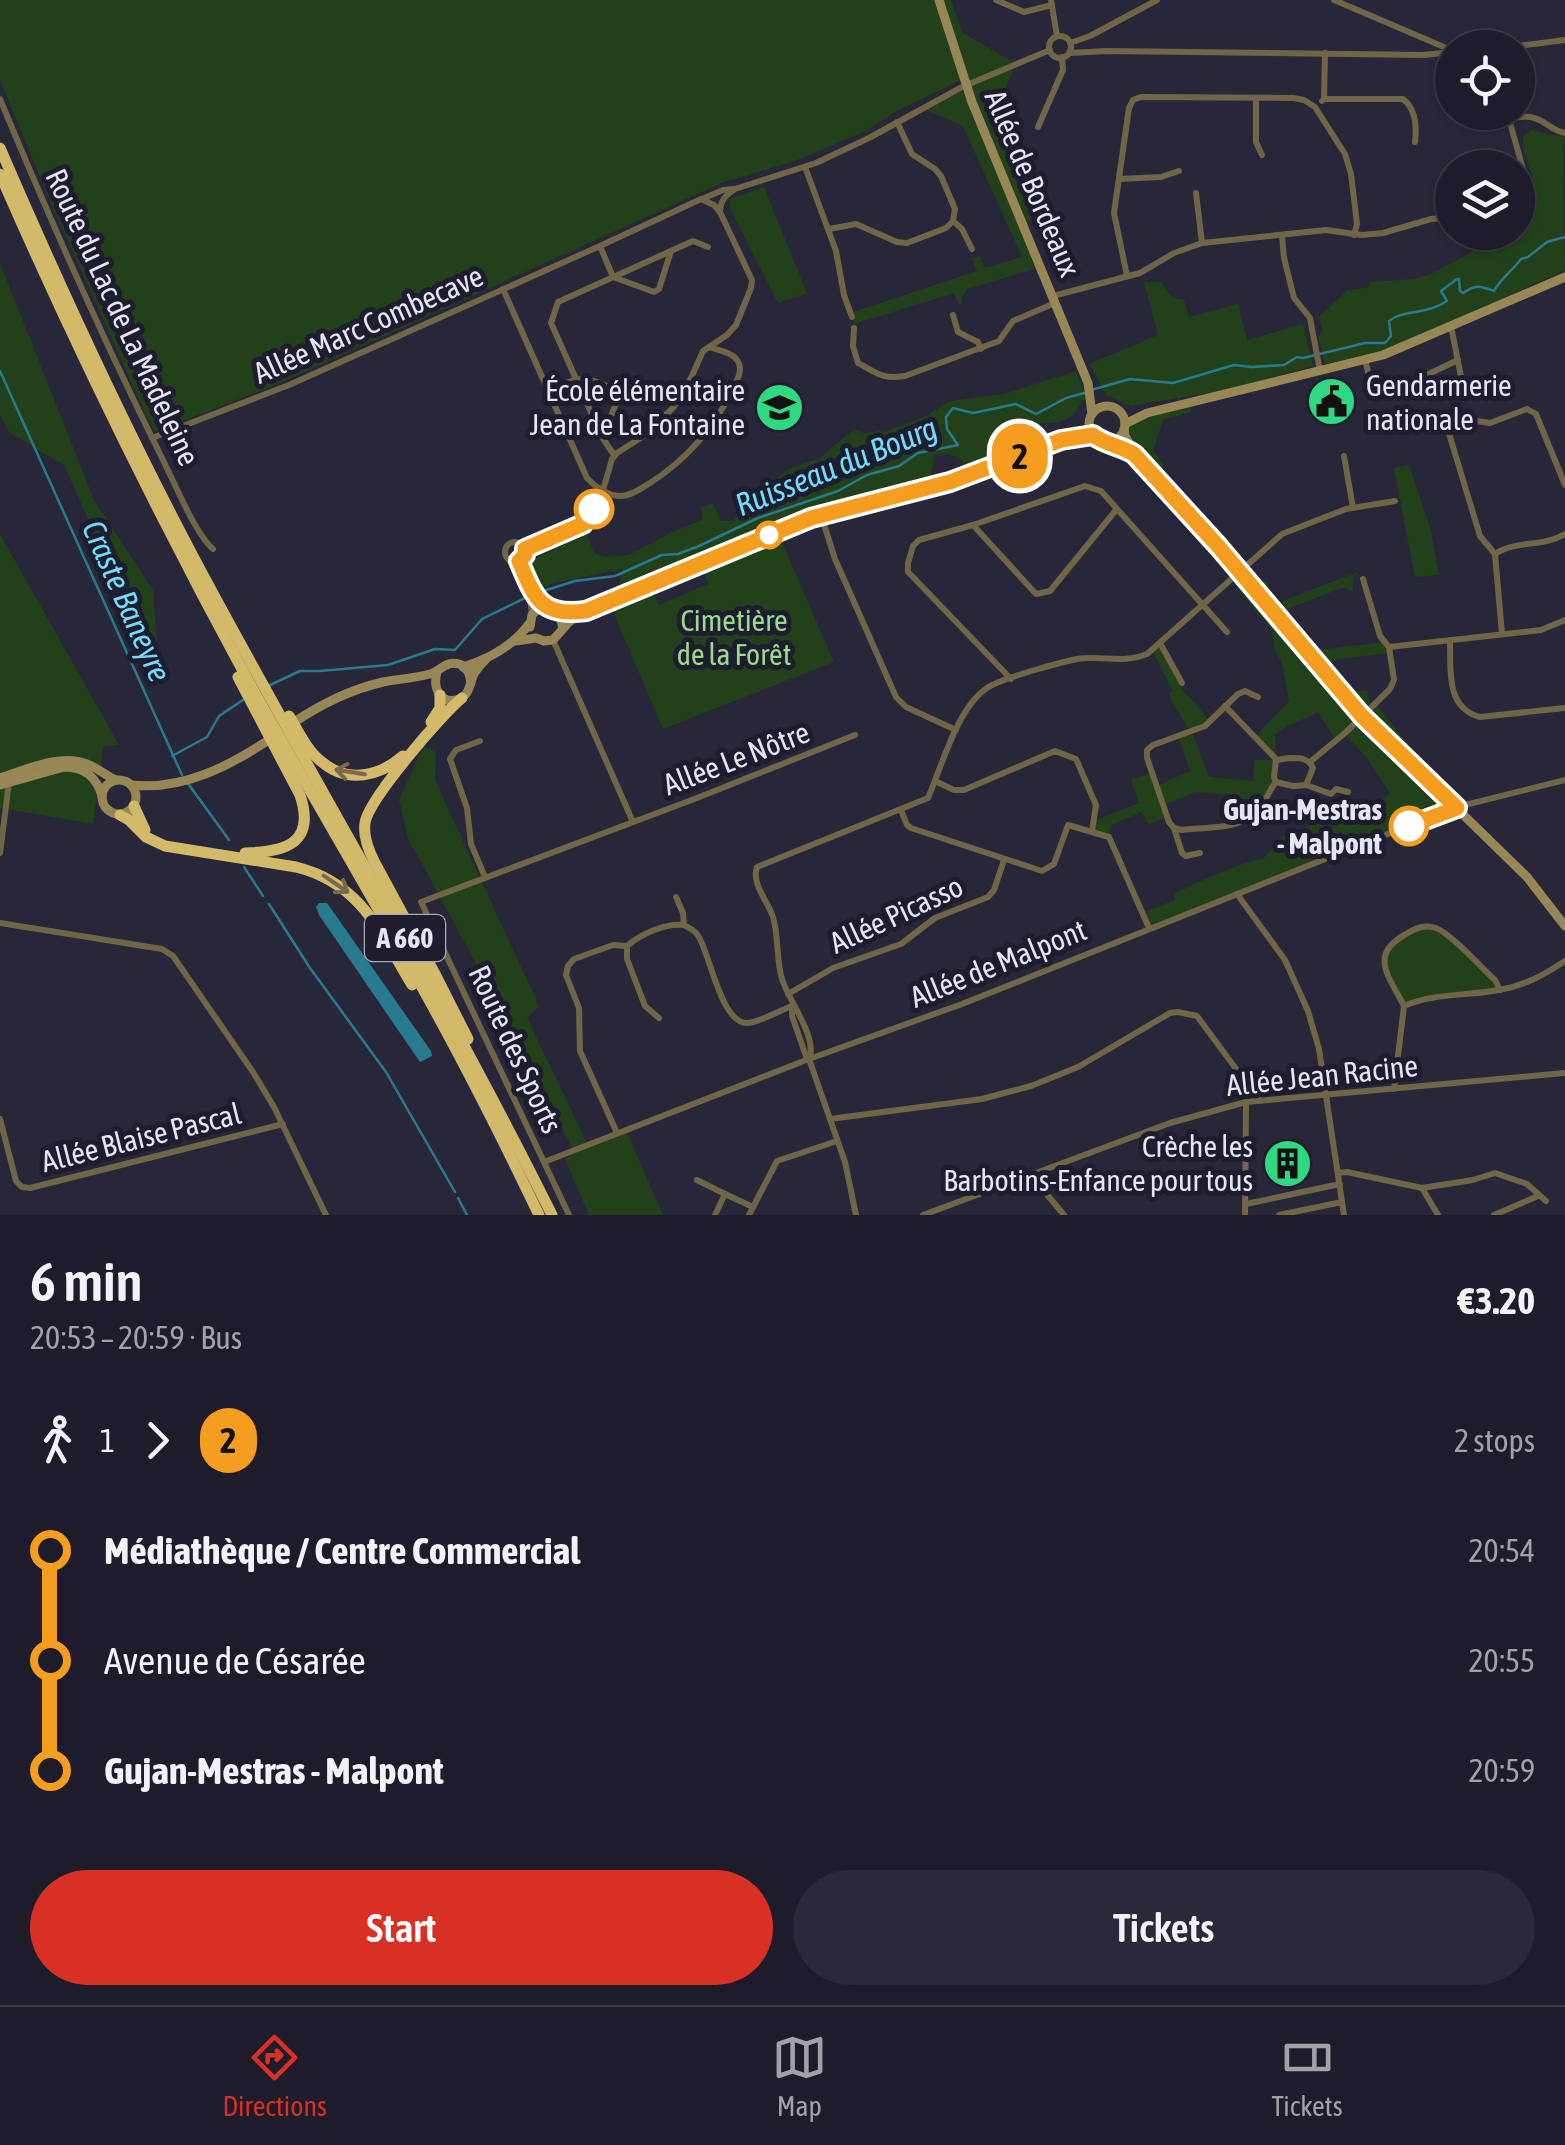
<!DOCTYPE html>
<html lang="en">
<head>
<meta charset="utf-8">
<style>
	body { margin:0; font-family:"Asap Condensed",sans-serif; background:#2b2937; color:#f1f3f6; height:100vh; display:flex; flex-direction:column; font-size:38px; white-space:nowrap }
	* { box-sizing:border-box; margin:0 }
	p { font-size:32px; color:#a1a1a9 }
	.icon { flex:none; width:55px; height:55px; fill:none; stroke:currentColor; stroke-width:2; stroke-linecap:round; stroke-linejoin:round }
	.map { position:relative; height:1215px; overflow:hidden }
	.sheet { display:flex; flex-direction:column; background:#1e1c2b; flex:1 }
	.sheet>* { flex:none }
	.badge { padding:0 20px; border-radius:32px; font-size:35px; line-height:65px }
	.tools { position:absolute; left:1435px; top:30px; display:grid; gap:20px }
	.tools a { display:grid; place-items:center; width:100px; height:100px; border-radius:50%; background:#1e1c2b; box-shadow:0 2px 8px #0004,0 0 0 2px #3c3a47; font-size:50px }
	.map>.badge { position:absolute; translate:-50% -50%; box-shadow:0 0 0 5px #fff }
	.legs { display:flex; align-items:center; gap:15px; height:110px; padding:0 30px; font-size:32px }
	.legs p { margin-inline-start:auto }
	.headline { display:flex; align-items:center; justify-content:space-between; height:170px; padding:0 30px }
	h1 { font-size:55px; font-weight:600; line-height:75px }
	.action { display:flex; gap:20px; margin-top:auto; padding:20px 30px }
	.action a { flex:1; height:115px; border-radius:60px; background:#d93025; color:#fff; font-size:40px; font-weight:600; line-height:115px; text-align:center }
	.action a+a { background:#2b2937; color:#f1f3f6 }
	ul { padding:0 30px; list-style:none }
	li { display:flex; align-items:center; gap:35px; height:110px; font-size:38px }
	li i { display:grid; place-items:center; width:15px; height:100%; margin:0 12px; background:currentColor }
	li i::after { content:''; width:25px; height:25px; margin:-12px; border:8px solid; border-radius:50%; background:#1e1c2b }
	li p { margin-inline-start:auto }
	li:first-child i { background:linear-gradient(#0000 50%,currentColor 0) }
	li:last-child i { background:linear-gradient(currentColor 50%,#0000 0) }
	.menu { display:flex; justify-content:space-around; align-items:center; height:140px; border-top:2px solid #3c3a47; background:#1e1c2b; font-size:28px; color:#a1a1a9 }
	.menu a { display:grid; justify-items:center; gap:5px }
	.menu .selected { color:#d93025 }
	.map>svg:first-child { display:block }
	.green { fill:#22411b }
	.water { fill:#287b8e }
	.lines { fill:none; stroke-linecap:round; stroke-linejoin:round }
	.stream { stroke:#287b8e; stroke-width:2.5 }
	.street { stroke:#706547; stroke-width:6 }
	.secondary { stroke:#988756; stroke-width:9 }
	.highway { stroke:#d3b96a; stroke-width:11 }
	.oneway { stroke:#786a4c }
	.line-1-casing { stroke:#fff; stroke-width:22 }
	.line-1 { stroke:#f49d1e; stroke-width:15 }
	.stop-1-dot { fill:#fff; stroke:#f49d1e; stroke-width:5 }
	.labels { text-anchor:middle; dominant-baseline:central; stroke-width:10; stroke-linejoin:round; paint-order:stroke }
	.shield { fill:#1e1c2f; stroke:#aaa9b8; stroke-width:2.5 }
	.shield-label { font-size:28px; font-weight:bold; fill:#e6e6f3 }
	.street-label { font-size:30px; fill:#e6e6f3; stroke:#1e1c2f }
	.poi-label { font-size:30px; fill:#e6e6f3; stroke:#1e1c2f; text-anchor:end }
	.park-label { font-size:30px; fill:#97dc88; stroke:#1e1c2f }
	.stop-label { font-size:30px; font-weight:bold; fill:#e6e6f3; stroke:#1e1c2f; text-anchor:end }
	.water-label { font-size:32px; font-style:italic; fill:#71ddf9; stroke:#1e1c2f }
</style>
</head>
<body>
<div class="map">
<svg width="1565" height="1215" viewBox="0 0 1565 1215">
	<rect width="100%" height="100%" fill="#282639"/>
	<g class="green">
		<polygon points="0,0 951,0 963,33 1016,64 992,120 1011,164 1016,168 1026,192 1024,195 1027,201 1033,205 1030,219 1024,227 963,79 893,113 866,131 795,161 724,182 278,384 154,432 51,204 0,80"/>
		<polygon points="964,90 1029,250 1034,269 967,289 962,297 962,304 959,304 954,293 854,324 850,313 977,271 972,258 980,256 985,268 1022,257 963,126 927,110"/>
		<path d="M1532,130l33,7 -2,15 2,118 -155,71 -34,13 -51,10 -7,-28 5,-5 -4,-14 28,-26 22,-4 1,-5 43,-3 16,-4 66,-35 -2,-7 25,-1v-17c35,-24 3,-46 5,-78z"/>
		<polygon points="764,187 807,293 778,303 730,208 730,199"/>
		<polygon points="0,263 94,500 153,590 160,681 64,465 9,432 0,415"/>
		<polygon points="1144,282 1161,282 1173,298 1184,300 1189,317 1238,304 1247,340 1303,324 1313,366 1225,390 1131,406 1106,395 1089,364 1158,335"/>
		<path d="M1076,371l10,26c-6,6 -10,16 -16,20 -22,16 -85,-8 -64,36l-6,5 -31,9c-9,-9 -22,-18 -35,-11l-4,26 -38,10 -5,-7 -10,6 -2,6 -54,13 -48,16 -141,62 -13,1 3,-20 -68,14 -14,6 -11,-23 9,-9 49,-23 7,19 11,4 24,-2 45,-24 28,-11 -1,-13 12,-4 8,18h12l23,-29 13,-7 17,-15 34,-12 34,-29 9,4 26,-3 36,-13 25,-16 54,-7z"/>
		<polygon points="1189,405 1191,412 1163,420 1153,451 1164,464 1162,467 1166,472 1161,477 1131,440 1127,431 1130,425 1147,416"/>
		<polygon points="1409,465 1431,531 1439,575 1415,577 1394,468"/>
		<polygon points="0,534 119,745 103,747 93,824 0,808"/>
		<polygon points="779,535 834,662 663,729 611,607 652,590 659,605 708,584 702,568"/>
		<path d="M1239,572l13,15 14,-7 7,17 7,5 78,-30 -5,8v12l-8,-5 -56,21 1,8 13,12 14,22 68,-8 5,11 -58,7v7l23,25 12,-2 3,12 6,2 32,40 -7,11 56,53 -308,120 -7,-15 33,-13 -1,-6c23,-11 65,-32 89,-35l18,-22 35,-14 14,4 35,-14 25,-20 -23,-35 -22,-24 -9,7 -18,-29c-15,9 -30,11 -43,23 2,45 5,57 -33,87l-10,-27 -36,-3 -32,13 4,12 -20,7 -6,-12 -31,13 -2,12 -17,-6 2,-10 45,-18 -8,-23 21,-7 5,13 33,-15 -12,-35 11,-5c-6,-13 -15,-24 -21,-38l5,-2 -20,-39 6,-5 22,41 29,33 -18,10 17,46 44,4 1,-21h20l-20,-22 35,-37 -7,-38 -7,-12 -3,-21 -42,-51z"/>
		<polygon points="423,747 436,750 435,780 539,1006 527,1018 589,1147 627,1132 663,1215 589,1215 565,1159 575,1153 510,1026 408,838 399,800"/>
		<polygon points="1417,928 1439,929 1495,980 1500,990 1419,999 1404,1006 1383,966 1385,951"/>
	</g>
	<polygon class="water" points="319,903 327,903 431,1051 432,1056 420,1062 319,915 316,907"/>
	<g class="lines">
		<g class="stream">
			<polyline points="0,371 182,775"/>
			<path d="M1091,390l39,-11 43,4 61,-18 18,2 32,-2 13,-8 6,1 62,-15h20l6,-7 -2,-15c15,-12 38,-6 58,-20l-6,-10 16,-12h2l1,12 3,2c13,-9 17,-7 31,-2 7,-13 18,-20 27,-32l7,-2 19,-15 18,-5"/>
			<polyline points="537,593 575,581 615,576 662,555 678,554 699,546 758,518 838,491 867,475 899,466 918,453 958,445 947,429 946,417 953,408 973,413 1016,404 1036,414 1066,398 1084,393"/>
			<polyline points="268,686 300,671 320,671 388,665 435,649 455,650 482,619 529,596"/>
			<polyline points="172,756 207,737 219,716 243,700"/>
			<polyline points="187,782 229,840"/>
			<polyline points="244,867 263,896"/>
			<polyline points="269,904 310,968 386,1072 455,1192"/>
			<polyline points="458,1198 467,1215"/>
		</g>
		<g class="street">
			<polyline points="996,0 1024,12 1052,5"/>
			<polyline points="1051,0 1057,36"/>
			<polyline points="1334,0 1451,50"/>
			<circle cx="1060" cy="47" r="11"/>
			<polyline points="1070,43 1090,36 1157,0"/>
			<polyline points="1503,48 1565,40"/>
			<polyline points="1069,53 1107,51 1424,55 1452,52"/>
			<path d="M0,99c50,121 103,240 161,357 12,23 34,78 52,93"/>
			<polyline points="1256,99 1256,142 1262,155"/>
			<path d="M1324,99h79c13,10 14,27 12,43"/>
			<polyline points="1322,101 1324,99 1325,53"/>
			<polyline points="1507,112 1528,187 1525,200 1518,207"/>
			<path d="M1508,118c9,0 18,-3 26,0 12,3 18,13 31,15"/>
			<polyline points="1038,127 1063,70 1062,57"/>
			<polyline points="805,167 836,251 844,295 852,317"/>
			<polyline points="1119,179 1161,177 1179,171"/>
			<polyline points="1196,193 1202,243"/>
			<polyline points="702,199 723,190 733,189"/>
			<polyline points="953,221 962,229 972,249"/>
			<polyline points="829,229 856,224 897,242 907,243 946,228 953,221 955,209 941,176 935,169 912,154 897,122"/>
			<polyline points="1282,235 1284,258 1294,298 1310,318 1320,371"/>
			<polyline points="600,246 701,199 714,205 719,211"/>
			<polyline points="1127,276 1114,213 1129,108 1133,100 1141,97 1293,98 1304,100 1315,107 1345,154 1351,174 1357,224 1354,235"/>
			<path d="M503,289l84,189c8,9 21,18 34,18 10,0 21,-8 29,-13 36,-23 64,-55 83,-94 4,-9 11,-20 4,-29 -5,-8 -20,-10 -28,-13"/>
			<polyline points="1053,296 1140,273 1174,253 1202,243 1326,230 1362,235 1383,233 1431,219 1452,217"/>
			<polyline points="953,315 958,332 978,342 981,349"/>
			<polyline points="1451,326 1463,387"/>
			<path d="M854,328l-1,18 5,17c18,10 26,17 47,13l94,-35 14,-20 42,-18"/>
			<polyline points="1365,359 1372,389 1416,380 1458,360"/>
			<path d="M548,391c34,-16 35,-16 70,0v8l-16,38 -51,-114 7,-21 135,-61 15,6"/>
			<polyline points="602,437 614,455"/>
			<polyline points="152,438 289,385 600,246 613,277 654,292 659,289 671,251"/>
			<polyline points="1344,456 1353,508"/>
			<polyline points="821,515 835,559 896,697 906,707 956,730"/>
			<polyline points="973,525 1036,594 1050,591 1116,510"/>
			<circle cx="515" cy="552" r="10"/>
			<path d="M525,549l58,-25 7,-7 13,-27 9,-31 5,-6 25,-16 31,-29 18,-30 12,-27 24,-16 9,-10 15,-37 1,-8 -32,-68c0,-12 6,-17 15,-23l81,-26 53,-25 93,-51 88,-37"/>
			<path d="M1495,554c21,-14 49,-7 70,-20"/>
			<polyline points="519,561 539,601 547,606"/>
			<polyline points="1363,579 1380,636 1389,647"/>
			<polyline points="529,589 532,615"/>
			<polyline points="1502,634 1495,554 1480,536 1447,427 1463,419 1490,423 1527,409 1536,414 1565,485"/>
			<polyline points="553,640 633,822"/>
			<path d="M1450,640c1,29 -5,68 30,77l85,-9"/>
			<polyline points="1160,643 1182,683"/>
			<polyline points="1011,679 912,576 908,572 908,563 913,546 919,540 973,525 1085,486 1101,491 1227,632"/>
			<path d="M1258,697l-13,-6 -7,3 -33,32 -52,19 -6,5v8l22,64 5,6 8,2c24,-3 60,0 77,-20 7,-9 10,-20 17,-28"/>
			<polyline points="1225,706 1276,759"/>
			<polyline points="480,741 456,750 450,759 467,808 471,844 485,877"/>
			<path d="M1290,758c11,0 18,0 23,10l-7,17 -13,1 -17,-4 -2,-5 2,-17z"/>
			<polyline points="1310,762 1345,733 1390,689 1394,680 1389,647 1541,630 1565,620"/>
			<polyline points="935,781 954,790 964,790 1055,751 1076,759 1096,805 1092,831"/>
			<polyline points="1306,785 1331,794 1336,789 1348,792"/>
			<polyline points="901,810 907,825 911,828 1042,871 1054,864 1068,825 1109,837 1149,928"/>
			<polyline points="1174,828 1182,853 1186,856 1200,853"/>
			<polyline points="0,853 9,782"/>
			<polyline points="1237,894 1285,960 1308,1011 1319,1049 1344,1215"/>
			<polyline points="676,897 683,913 684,925"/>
			<polyline points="0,923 162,949 173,956 253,1072 274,1107 326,1215"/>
			<polyline points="627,946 627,959 645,1006 659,1018"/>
			<polyline points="788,994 833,968 901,944 935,918 988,897 994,890 1004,860"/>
			<polyline points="792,1006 792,1016 806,1056 809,1059 845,1162 856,1215"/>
			<path d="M1404,1006c-15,-30 -36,-51 2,-72 10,-6 18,-10 30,-6 14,5 46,40 59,52l5,10"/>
			<path d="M810,1058c6,-24 -21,-56 -28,-79 -6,-20 -3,-42 -9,-62 -5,-16 -22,-33 -16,-50l171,-69c14,-32 29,-90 59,-110 15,-10 71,-25 90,-29 24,-4 46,5 70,-5l135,-120 64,-25 49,-8"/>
			<path d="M1394,1089l10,-83c30,-13 63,-10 95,-16 25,-4 45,-15 66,-29"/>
			<polyline points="0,1119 16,1181 22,1187 30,1188 283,1124"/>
			<polyline points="830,1119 982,1099 1031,1086 1078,1067 1170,1013 1178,1012 1197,1016 1259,1100"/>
			<path d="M617,1133l-37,-82 -1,-43 -13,-33 2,-9 6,-7 39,-14 14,1c14,-12 38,-23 57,-21 5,3 9,4 13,9 13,17 23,89 50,89 11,0 34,-13 45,-17"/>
			<polyline points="544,1162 809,1059 962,1004 1453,808 1565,780"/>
			<polyline points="1338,1173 1347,1172 1422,1188 1473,1180 1495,1173 1527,1184 1546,1201"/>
			<polyline points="1030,1174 1064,1215"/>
			<polyline points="697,1180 725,1194"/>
			<polyline points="1422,1188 1438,1215"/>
			<polyline points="1246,1204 1340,1184"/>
			<polyline points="569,1215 421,902 697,798 855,735"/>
			<polyline points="715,1215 725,1194 753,1207"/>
			<polyline points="749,1215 777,1161 837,1141"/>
			<polyline points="923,1215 1170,1123 1246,1102 1565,1073"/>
			<polyline points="1245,1215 1246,1102"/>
			<polyline points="1279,1215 1342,1202"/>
			<polyline points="1494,1215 1538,1196"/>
		</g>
		<g class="secondary">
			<polyline points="939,0 972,102 1088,383 1092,414"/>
			<circle cx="1107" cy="424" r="18"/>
			<polyline points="1125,424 1147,413 1383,355 1565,277"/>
			<polyline points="1124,429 1125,436 1135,454 1218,546 1362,716 1527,877 1565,926"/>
			<path d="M530,627l2,-12c8,-9 18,-9 27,-1l4,14"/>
			<polyline points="516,641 536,638 544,641 553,640 569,622 584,612 802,521 950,482 1061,440 1093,435"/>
			<path d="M463,667c26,-8 50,-21 66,-43"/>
			<path d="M437,672c-4,14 1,32 20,28 14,-4 12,-18 18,-28 3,-4 8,-10 11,-13"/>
			<path d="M290,725c29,-20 58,-35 93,-43 16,-3 32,-4 47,-8 11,-3 16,-14 29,-10 9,3 11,11 12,19"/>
			<path d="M0,778c26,-8 60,-25 87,-14 11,4 19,12 29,16"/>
			<circle cx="119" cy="797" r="17"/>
			<path d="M0,785l64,-18c20,0 32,9 38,29"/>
			<path d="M131,785c52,6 101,-20 142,-48"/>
		</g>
		<g class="highway">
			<path d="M0,148c60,139 123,276 194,410 117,220 247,433 358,657"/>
			<path d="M0,174c76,174 159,343 250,510 58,106 121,209 179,316 39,70 75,142 110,215"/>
			<path d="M238,677l62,118c16,48 -14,57 -55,58"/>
			<path d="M462,698c-20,16 -94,102 -97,125 -2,13 3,26 9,38l60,111 34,67"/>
			<path d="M289,716c10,16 18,35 33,46 26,22 58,14 81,-6"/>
			<polyline points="431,722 440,708 440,695"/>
			<polyline points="134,806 145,830"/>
			<path d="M120,815l9,5 17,17 19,9 131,21c65,16 84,65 116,118"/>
		</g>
	</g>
	<defs><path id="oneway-shaft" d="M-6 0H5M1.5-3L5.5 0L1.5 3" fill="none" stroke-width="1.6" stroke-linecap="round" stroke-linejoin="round" transform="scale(2.5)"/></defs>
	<g class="oneway">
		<use href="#oneway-shaft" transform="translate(350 772) rotate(-171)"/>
		<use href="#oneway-shaft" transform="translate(336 884) rotate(34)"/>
	</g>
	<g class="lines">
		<defs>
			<path id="line-1" d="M594,509l-11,15 -58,25v6l-6,6c16,38 22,56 67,50l225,-93 139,-36 111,-42 32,-5c11,9 28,11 41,19l84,92 144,170 95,92 -48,18"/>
		</defs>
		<use href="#line-1" class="line-1-casing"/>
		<use href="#line-1" class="line-1"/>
	</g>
	<defs>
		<symbol id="civic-disc" viewBox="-11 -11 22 22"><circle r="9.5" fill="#31d882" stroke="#1e1c2f"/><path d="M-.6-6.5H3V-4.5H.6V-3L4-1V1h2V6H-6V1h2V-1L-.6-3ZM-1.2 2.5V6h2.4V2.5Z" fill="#111"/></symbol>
		<symbol id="school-disc" viewBox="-11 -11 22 22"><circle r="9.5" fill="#31d882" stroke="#1e1c2f"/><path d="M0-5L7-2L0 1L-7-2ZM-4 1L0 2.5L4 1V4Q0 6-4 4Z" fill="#111"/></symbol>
		<symbol id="building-disc" viewBox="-11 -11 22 22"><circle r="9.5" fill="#31d882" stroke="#1e1c2f"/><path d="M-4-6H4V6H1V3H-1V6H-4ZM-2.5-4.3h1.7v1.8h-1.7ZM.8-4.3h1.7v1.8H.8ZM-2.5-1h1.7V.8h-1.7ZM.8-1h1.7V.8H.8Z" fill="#111"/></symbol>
	</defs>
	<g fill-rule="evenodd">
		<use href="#civic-disc" x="1304" y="374" width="55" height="55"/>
		<use href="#school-disc" x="752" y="380" width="55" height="55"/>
		<use href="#building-disc" x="1260" y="1136" width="55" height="55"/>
	</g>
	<g class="stop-1-dot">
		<circle cx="594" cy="509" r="18"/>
		<circle cx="769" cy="535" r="12"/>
		<circle cx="1409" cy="826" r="18"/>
	</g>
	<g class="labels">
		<rect class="shield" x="365" y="915" width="80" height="46" rx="8"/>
		<g class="shield-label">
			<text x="405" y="938">A 660</text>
		</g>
		<g class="street-label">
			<text transform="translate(1033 183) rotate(67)">Allée de Bordeaux</text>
			<text transform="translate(123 317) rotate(65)">Route du Lac de La Madeleine</text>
			<text transform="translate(368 324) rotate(-24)">Allée Marc Combecave</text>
			<text transform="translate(736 758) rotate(-21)">Allée Le Nôtre</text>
			<text transform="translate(896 914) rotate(-25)">Allée Picasso</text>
			<text transform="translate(998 963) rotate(-22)">Allée de Malpont</text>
			<text transform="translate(516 1049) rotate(65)">Route des Sports</text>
			<text transform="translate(1322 1075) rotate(-6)">Allée Jean Racine</text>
			<text transform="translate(141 1137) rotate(-14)">Allée Blaise Pascal</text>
		</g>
		<g class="poi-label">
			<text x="1366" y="385" text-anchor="start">Gendarmerie<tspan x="1366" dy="34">nationale</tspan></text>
			<text x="745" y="390">École élémentaire<tspan x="745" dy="34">Jean de La Fontaine</tspan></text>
			<text x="1253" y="1146">Crèche les<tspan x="1253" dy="34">Barbotins-Enfance pour tous</tspan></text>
		</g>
		<g class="park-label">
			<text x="734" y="620">Cimetière<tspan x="734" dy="34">de la Forêt</tspan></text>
		</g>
		<g class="stop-label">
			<text x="1382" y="809">Gujan-Mestras<tspan x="1382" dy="34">- Malpont</tspan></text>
		</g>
		<g class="water-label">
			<text transform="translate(836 466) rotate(-22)">Ruisseau du Bourg</text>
			<text transform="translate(127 601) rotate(66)">Craste Baneyre</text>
		</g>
	</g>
</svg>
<div class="tools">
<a><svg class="icon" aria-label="locate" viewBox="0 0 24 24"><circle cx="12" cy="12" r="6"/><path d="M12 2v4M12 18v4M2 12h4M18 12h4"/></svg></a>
<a><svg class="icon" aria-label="layers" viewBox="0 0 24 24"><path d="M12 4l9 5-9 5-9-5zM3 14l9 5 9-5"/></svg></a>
</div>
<b class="badge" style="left:1020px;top:456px;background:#f49d1e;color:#111">2</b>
</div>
<section class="sheet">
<div class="headline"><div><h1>6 min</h1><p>20:53 – 20:59 · Bus</p></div><b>€3.20</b></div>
<div class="legs"><svg class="icon" aria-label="walk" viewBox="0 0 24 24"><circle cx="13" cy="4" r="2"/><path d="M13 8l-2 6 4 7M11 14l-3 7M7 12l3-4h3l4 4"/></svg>1<svg class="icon" aria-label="forward" viewBox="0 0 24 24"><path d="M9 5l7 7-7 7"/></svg><b class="badge" style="background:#f49d1e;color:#111">2</b><p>2 stops</p></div>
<ul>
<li><i style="color:#f49d1e"></i><b>Médiathèque / Centre Commercial</b><p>20:54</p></li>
<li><i style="color:#f49d1e"></i><span>Avenue de Césarée</span><p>20:55</p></li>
<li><i style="color:#f49d1e"></i><b>Gujan-Mestras - Malpont</b><p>20:59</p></li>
</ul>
<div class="action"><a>Start</a><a>Tickets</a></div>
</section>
<nav class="menu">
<a class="selected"><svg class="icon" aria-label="directions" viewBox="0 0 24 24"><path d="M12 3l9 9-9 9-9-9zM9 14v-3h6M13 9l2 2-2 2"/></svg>Directions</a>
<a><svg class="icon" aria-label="map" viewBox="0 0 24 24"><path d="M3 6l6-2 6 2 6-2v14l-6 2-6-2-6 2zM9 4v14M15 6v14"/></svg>Map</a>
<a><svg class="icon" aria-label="tickets" viewBox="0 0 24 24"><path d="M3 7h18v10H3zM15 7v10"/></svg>Tickets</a>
</nav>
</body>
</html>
